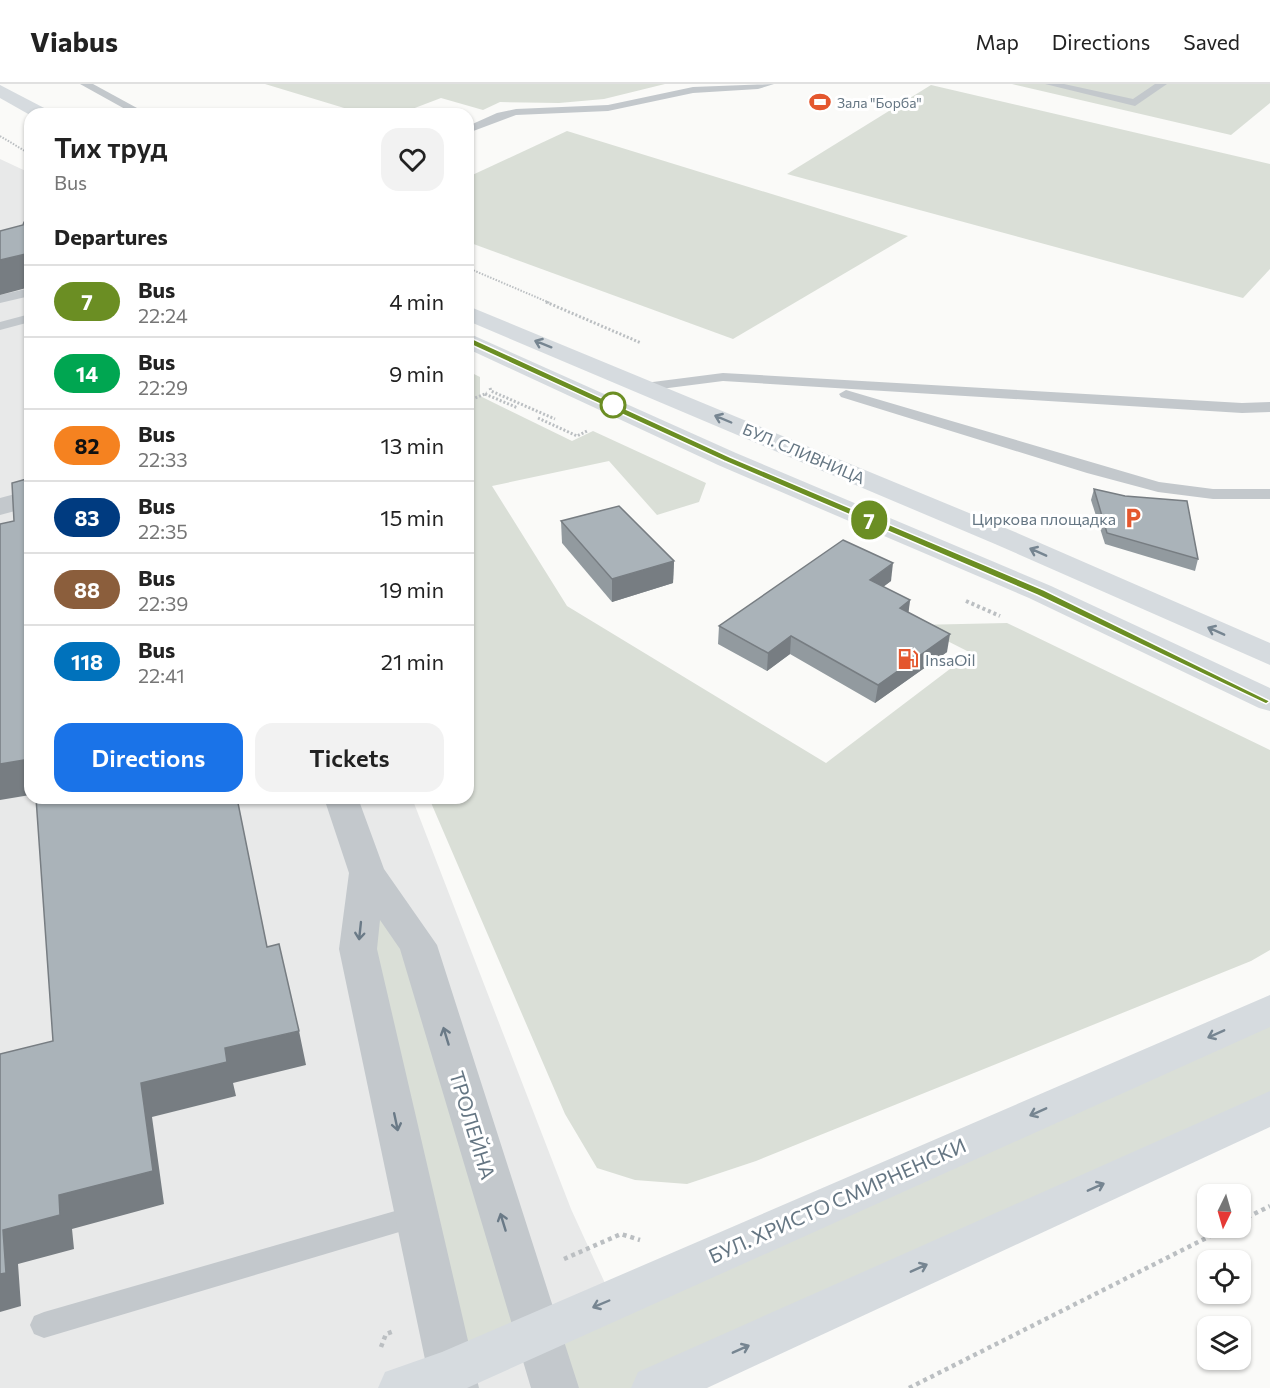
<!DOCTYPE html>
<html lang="en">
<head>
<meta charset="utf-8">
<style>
	body { margin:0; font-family:Commissioner,sans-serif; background:#f2f2f2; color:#222; height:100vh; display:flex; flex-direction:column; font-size:22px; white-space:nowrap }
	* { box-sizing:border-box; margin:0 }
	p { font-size:20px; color:#767676 }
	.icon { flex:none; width:33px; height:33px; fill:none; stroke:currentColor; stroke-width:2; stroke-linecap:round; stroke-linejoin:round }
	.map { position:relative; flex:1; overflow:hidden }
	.details { position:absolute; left:24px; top:24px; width:450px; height:696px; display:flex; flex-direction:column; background:#fff; border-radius:18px; box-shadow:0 2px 4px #0004 }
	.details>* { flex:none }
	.badge { padding:0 12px; border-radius:20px; font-size:21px; line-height:39px }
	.needle { width:39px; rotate:185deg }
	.fabs { position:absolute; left:1197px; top:1100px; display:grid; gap:12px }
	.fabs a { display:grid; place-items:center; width:54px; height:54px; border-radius:12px; background:#fff; box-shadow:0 2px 4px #0004; font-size:30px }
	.map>.badge { position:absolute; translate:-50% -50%; box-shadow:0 0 0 3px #fff }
	h2 { padding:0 30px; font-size:22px; line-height:54px }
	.round { display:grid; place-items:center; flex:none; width:63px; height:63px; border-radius:18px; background:#f2f2f2 }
	.summary { display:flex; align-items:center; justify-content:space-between; height:102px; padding:0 30px }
	h1 { font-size:28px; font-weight:600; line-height:45px }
	.action { display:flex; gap:12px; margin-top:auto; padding:12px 30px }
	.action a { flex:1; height:69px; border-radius:18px; background:#1a73e8; color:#fff; font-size:24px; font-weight:600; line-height:69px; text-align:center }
	.action a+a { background:#f2f2f2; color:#222 }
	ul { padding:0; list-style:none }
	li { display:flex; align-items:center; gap:18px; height:72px; padding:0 30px; border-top:2px solid #e0e0e0 }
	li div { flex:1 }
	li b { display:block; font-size:22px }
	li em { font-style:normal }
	li .badge { min-width:66px; font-weight:700; text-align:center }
	header { display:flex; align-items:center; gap:36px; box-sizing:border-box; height:84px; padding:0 30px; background:#fff; border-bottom:2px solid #e0e0e0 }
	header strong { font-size:28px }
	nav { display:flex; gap:33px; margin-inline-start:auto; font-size:21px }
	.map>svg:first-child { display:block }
	.built { fill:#e8e9e9 }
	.green { fill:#dadfd7 }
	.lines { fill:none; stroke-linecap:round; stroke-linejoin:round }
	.path-far3 { stroke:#bbbfc2; stroke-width:2; stroke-dasharray:1.5 1.5; stroke-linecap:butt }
	.path-far2 { stroke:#bbbfc2; stroke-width:3; stroke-dasharray:2 2; stroke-linecap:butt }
	.path-far1 { stroke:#bbbfc2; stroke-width:4; stroke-dasharray:3 3; stroke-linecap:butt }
	.path { stroke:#bbbfc2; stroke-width:4.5; stroke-dasharray:4 4; stroke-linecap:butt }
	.lane { fill:#c3c8cc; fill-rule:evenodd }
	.street { fill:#c3c8cc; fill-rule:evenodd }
	.secondary { fill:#d6dbdf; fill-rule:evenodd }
	.primary { fill:#d6dbdf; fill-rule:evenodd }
	.wall { fill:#929a9f }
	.shaded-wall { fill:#777d82 }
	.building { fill:#aab3b9; stroke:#777d82; stroke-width:1.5 }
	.oneway { stroke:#768591 }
	.oneway2 { stroke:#6a7a87 }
	.line { fill:#6b8e23; stroke:#fff; stroke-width:1.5 }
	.stop-dot { fill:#fff; stroke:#6b8e23; stroke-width:3 }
	.labels { text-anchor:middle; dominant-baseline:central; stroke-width:6; stroke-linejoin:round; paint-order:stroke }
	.far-poi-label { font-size:14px; fill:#657683; stroke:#fff; text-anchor:start }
	.street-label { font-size:16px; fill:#657683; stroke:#fff }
	.poi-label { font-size:16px; fill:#657683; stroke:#fff; text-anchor:end }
	.near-street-label { font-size:20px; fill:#657683; stroke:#fff }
</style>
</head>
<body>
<header>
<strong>Viabus</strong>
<nav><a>Map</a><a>Directions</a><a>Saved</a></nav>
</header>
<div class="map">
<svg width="1270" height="1304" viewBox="0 0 1270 1304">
	<rect width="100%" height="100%" fill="#fafaf8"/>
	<polygon class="built" points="0,75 30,89 30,714 412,714 571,1125 653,1304 0,1304"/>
	<g class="green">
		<polygon points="265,0 665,0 604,15 559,19 500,18 483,26 441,14 399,30 364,30"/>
		<polygon points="1012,0 1270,0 1270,19 1231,51"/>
		<polygon points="931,1 1270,80 1270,185 1243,214 787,90"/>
		<polygon points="567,47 908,152 733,255 468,158 468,93"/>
		<polygon points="468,287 480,293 480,312 572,357 593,347 706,399 699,418 657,431 609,377 492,402 567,522 826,679 971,569 916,541 1007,539 1270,666 1270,866 1251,877 756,1077 687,1100 635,1096 597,1084 565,1030 429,714 468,714"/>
		<polygon points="375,801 418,861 536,1247 1270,926 1270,1024 655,1304 555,1304 536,1248 450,1288 358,865"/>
	</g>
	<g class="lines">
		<g class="path-far3">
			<polyline points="0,52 30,70"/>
			<polyline points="468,184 550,219"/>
		</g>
		<g class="path-far2">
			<polyline points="546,218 641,259"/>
			<polyline points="490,304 491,307 555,335"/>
			<polyline points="485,310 518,324"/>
			<polyline points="468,317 487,309"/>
			<polyline points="538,334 577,352 587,347"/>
		</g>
		<polyline class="path-far1" points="966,517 1000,532"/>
		<g class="path">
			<polyline points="1240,1137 1270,1122"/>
			<polyline points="564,1175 621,1150 640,1156"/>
			<polyline points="381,1263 386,1250 394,1247"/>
			<polyline points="909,1304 1228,1143"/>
		</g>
		<g class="lane">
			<polygon points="80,0 93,0 148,30 134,30"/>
			<polygon points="774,0 758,5 693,9 608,27 516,31 468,49 468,42 497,29 516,25 608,21 693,3"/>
			<polygon points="1045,0 1064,0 1133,15 1155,0 1167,0 1135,22"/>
			<polygon points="30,204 30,212 0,219 0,211"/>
			<polygon points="30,230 30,238 0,246 0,238"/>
			<polygon points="723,289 1242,319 1270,318 1270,328 1242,329 723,297 645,307 638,303 645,299"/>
			<polygon points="846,306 1159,398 1213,405 1270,405 1270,415 1213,415 1158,408 1087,389 841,313 839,310"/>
			<polygon points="416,1121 425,1124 429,1132 425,1140 416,1143 44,1254 34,1250 30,1241 34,1232 44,1228"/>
		</g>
		<g class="street">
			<polygon points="30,406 30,423 0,431 0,414"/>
			<polygon points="324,714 358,714 384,785 437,861 579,1304 531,1304 400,865 380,836 377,865 479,1304 431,1304 339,865 349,789"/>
		</g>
		<g class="secondary">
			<polygon points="0,1 48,26 50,30 30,31 0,14"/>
			<polygon points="468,222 1015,448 1270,559 1270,581 995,460 468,237"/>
			<polygon points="468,249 736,369 1051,502 1270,604 1270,627 1259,624 1029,514 718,381 468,265"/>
		</g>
		<g class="primary">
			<polygon points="1270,911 1270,943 467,1304 378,1304 385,1288 442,1268"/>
			<polygon points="1270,1007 1270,1043 707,1304 631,1304 638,1288"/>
		</g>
	</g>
	<g class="wall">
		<polygon points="1094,405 1198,475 1195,487 1105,460 1091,416"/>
		<polygon points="561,437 674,477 673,499 612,518 562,459"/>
		<polygon points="891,497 883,503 910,516 908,528 947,568 875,619 790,570 767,587 718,560 719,542"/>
	</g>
	<g class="shaded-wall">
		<polygon points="30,169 30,203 0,211 0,176"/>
		<polygon points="674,477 673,499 612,518 612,495"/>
		<polygon points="893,479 891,497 868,514 870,496"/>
		<polygon points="910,516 908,533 900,524"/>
		<polygon points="950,550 947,568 875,619 878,601"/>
		<polygon points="791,552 790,570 767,587 768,569"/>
		<polygon points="30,675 30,711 0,716 0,680"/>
		<polygon points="299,947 306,981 233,999 236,1012 152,1033 164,1120 72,1145 74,1165 18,1180 21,1222 0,1228 0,1190 3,1146 59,1111 141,999 225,964"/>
	</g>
	<g class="building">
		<polygon points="30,136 30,169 0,176 0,147 23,141 24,138"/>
		<polygon points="30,394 30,675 0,680 0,440 14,437 12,399"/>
		<polygon points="1094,405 1125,412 1187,417 1198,475 1107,449"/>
		<polygon points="619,422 674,477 612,495 561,437"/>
		<polygon points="843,456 893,479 870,496 910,516 900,524 950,550 878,601 791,552 768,569 719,542"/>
		<polygon points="36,714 237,714 267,863 279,860 299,947 225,964 227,978 141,999 153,1087 59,1111 60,1131 3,1146 6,1189 0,1190 0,970 53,957"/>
	</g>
	<defs><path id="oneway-shaft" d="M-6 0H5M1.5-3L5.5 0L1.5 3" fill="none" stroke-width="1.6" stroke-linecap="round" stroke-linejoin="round" transform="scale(1.5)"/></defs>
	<g class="oneway">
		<use href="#oneway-shaft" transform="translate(543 260) rotate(-158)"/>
		<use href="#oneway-shaft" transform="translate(723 335) rotate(-157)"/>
		<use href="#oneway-shaft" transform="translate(1038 468) rotate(-156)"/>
		<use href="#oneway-shaft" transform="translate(1216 547) rotate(-156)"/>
		<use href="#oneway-shaft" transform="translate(1216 950) rotate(156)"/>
		<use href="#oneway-shaft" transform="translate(1038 1028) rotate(156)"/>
		<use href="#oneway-shaft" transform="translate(1096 1103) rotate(-24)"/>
		<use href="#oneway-shaft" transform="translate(919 1184) rotate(-24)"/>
		<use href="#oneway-shaft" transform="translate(601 1220) rotate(157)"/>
		<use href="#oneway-shaft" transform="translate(741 1265) rotate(-24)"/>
	</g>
	<g class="oneway2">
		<use href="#oneway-shaft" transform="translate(360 847) rotate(96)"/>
		<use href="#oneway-shaft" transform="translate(446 952) rotate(-107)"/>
		<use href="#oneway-shaft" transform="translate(396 1038) rotate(78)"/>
		<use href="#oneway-shaft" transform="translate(503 1138) rotate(-107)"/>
	</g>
	<polygon class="line" points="465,254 471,254 730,373 1044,506 1270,617 1266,620 1037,511 724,377 465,258"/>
	<defs>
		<symbol id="stadium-bare" viewBox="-9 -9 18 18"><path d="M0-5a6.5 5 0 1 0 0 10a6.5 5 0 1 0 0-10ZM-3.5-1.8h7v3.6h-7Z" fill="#e4572e" stroke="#fff" stroke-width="2.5" paint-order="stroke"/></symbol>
		<symbol id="parking-bare" viewBox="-9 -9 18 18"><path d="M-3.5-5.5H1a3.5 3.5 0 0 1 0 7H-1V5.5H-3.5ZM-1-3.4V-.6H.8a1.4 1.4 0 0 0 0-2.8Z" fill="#e4572e" stroke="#fff" stroke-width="2.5" paint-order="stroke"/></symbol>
		<symbol id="fuel-bare" viewBox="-9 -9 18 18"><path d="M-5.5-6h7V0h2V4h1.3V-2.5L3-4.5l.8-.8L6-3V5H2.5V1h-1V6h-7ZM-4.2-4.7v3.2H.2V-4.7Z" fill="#e4572e" stroke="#fff" stroke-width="2.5" paint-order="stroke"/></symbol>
	</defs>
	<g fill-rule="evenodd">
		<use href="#stadium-bare" x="805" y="3" width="30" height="30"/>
		<use href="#parking-bare" x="1118" y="419" width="30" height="30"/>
		<use href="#fuel-bare" x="893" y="560" width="30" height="30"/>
	</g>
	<circle class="stop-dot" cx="613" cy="321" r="12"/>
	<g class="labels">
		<g class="far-poi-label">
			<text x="837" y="18">Зала "Борба"</text>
		</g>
		<g class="street-label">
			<text transform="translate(804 369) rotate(23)">БУЛ. СЛИВНИЦА</text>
		</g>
		<g class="poi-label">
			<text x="1116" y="434">Циркова площадка</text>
			<text x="925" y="575" text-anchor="start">InsaOil</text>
		</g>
		<g class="near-street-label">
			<text transform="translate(473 1041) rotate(73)">ТРОЛЕЙНА</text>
			<text transform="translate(837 1116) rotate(-24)">БУЛ. ХРИСТО СМИРНЕНСКИ</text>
		</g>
	</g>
</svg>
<div class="fabs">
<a><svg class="needle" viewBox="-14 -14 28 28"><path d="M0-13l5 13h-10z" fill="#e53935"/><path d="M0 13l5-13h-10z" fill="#767676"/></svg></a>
<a><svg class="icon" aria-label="locate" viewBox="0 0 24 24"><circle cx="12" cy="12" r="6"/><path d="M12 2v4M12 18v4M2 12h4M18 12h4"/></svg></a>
<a><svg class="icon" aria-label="layers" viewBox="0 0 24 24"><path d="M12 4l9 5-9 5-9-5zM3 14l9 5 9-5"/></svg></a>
</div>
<b class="badge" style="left:869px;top:436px;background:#6b8e23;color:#fff">7</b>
<section class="details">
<div class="summary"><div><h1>Тих труд</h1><p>Bus</p></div><a class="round"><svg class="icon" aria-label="heart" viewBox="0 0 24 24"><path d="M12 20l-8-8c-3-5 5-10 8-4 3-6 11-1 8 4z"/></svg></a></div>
<h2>Departures</h2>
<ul>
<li><span class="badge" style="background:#6b8e23;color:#fff">7</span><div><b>Bus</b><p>22:24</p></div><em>4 min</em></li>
<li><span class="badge" style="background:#00a651;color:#fff">14</span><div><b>Bus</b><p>22:29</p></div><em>9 min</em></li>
<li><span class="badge" style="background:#f58220;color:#111">82</span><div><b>Bus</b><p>22:33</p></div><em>13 min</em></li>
<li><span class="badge" style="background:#003b80;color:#fff">83</span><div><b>Bus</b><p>22:35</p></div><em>15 min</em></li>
<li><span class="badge" style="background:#8b5e3c;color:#fff">88</span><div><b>Bus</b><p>22:39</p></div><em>19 min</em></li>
<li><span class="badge" style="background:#0072bc;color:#fff">118</span><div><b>Bus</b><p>22:41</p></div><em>21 min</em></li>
</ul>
<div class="action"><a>Directions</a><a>Tickets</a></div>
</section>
</div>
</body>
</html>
